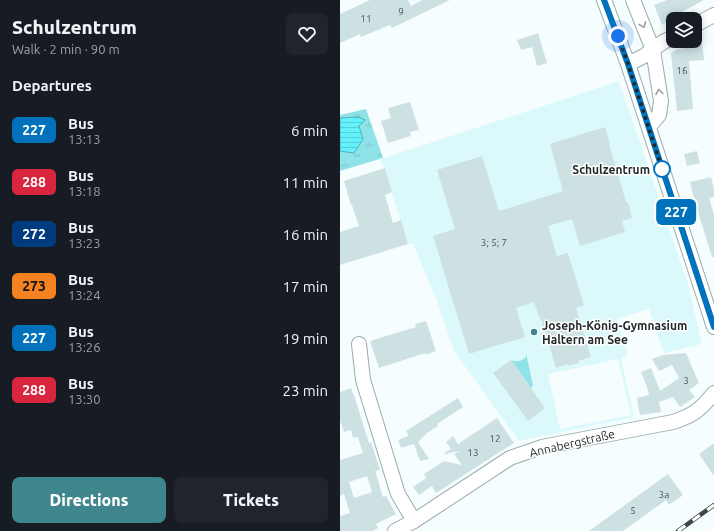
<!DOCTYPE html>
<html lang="en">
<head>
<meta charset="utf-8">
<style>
	body { margin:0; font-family:Ubuntu,sans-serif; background:#20242c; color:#f1f3f6; height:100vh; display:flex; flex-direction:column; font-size:15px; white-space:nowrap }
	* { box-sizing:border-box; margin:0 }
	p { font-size:13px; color:#9ea1a6 }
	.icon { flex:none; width:22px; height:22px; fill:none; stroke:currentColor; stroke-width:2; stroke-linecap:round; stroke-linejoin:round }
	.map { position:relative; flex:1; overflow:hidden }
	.side { display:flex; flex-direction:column; background:#171b24; width:340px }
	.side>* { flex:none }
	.badge { padding:0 8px; border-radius:6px; font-size:14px; line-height:26px }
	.tools { position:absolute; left:326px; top:12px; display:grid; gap:8px }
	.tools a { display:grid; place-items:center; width:36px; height:36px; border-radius:8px; background:#171b24; box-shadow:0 2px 10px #0003; font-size:20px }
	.you { position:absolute; width:20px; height:20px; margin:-10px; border:3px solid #fff; border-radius:50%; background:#1a73e8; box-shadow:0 0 0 6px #1a73e833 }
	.map>.badge { position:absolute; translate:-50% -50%; box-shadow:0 0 0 2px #fff }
	h2 { padding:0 12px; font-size:15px; line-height:36px }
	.round { display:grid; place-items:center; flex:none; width:42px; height:42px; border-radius:8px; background:#20242c }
	.overview { display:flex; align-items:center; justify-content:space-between; height:68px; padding:0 12px }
	h1 { font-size:19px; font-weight:800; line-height:30px }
	.action { display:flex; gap:8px; margin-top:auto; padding:8px 12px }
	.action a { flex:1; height:46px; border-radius:8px; background:#3e868b; color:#fff; font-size:16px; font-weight:800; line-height:46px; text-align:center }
	.action a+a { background:#20242c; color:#f1f3f6 }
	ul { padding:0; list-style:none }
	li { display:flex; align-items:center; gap:12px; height:52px; padding:0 12px }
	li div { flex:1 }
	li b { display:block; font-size:15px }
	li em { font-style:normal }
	li .badge { min-width:44px; font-weight:700; text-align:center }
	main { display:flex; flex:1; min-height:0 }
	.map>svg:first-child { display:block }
	.built { fill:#dbf9fb; fill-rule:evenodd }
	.green { fill:#8fe2e8 }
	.park { fill:url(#park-tufts) }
	.water { fill:url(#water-rules); stroke:#4fb5bc }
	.building { fill:#cde1e2; fill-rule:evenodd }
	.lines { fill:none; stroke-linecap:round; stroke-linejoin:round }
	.minor-casing { stroke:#99acae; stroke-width:16 }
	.minor { stroke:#fff; stroke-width:14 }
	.rail-casing { stroke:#3e4646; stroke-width:4.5 }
	.rail { stroke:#fff; stroke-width:3; stroke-dasharray:9; stroke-linecap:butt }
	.oneway { stroke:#9a9e9e }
	.line-casing { stroke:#fff; stroke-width:9 }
	.line { stroke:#0072bc; stroke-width:6 }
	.walk { stroke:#1f2727; stroke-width:4; stroke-dasharray:0 7.2 }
	.stop-dot { fill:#fff; stroke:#0072bc; stroke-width:2 }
	.poi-dot { fill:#3e868b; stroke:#fff; stroke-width:1.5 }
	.labels { text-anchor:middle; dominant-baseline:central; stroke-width:3; stroke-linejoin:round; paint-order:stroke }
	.number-label { font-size:10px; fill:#4a5656 }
	.stop-label { font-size:12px; font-weight:bold; fill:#1f2727; stroke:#fff; text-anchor:end }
	.poi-label { font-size:12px; font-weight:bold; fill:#1f2727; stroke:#fff; text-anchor:start }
	.street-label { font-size:12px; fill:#1f2727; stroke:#fff }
</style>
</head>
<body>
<main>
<section class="side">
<div class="overview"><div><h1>Schulzentrum</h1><p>Walk · 2 min · 90 m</p></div><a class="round"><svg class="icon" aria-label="heart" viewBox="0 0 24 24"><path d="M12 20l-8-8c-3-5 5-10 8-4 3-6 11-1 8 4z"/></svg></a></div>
<h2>Departures</h2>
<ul>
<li><span class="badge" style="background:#0072bc;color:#fff">227</span><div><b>Bus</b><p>13:13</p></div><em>6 min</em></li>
<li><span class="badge" style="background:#d7263d;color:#fff">288</span><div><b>Bus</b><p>13:18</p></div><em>11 min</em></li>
<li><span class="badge" style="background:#003b80;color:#fff">272</span><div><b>Bus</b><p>13:23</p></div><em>16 min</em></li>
<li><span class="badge" style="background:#f58220;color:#111">273</span><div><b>Bus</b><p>13:24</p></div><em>17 min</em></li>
<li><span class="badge" style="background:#0072bc;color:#fff">227</span><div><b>Bus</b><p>13:26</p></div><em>19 min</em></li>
<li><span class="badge" style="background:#d7263d;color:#fff">288</span><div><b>Bus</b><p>13:30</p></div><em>23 min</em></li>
</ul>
<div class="action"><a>Directions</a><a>Tickets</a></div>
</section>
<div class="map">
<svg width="374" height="531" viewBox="0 0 374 531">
	<defs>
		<pattern id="park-tufts" width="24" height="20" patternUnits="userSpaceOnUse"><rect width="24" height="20" fill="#8fe2e8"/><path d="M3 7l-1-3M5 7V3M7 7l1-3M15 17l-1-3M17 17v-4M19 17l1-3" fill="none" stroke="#7bc2c7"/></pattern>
		<pattern id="water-rules" width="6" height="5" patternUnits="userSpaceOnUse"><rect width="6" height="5" fill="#63f2fc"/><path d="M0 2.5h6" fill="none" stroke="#56d0d8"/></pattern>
	</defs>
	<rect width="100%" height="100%" fill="#f5fdfe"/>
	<path class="built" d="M279,81l69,203 14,60 -38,9 -15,-44 -32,10 11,37 -7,2 13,59 -115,24 -65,-90 -17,-50 -24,-57h-5l-27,-85zM278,359l13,56 -71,14 -12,-55z"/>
	<path class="green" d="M186,353l7,33 -2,2 -20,-28c6,2 10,2 15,-3z"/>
	<polygon class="park" points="26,109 43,158 0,171 0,115"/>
	<polygon class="water" points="18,117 25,120 19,126 23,139 14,153 0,151 0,118"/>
	<g class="building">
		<polygon points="30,0 68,0 71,6 82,0 110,0 52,28 50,25 21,37 20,34 0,43 0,14"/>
		<polygon points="327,0 364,0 340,13 341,15 322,25 314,5"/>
		<polygon points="198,33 207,63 197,66 192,47 181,50 177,40"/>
		<polygon points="362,43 364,60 349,61 353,109 337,111 331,53 338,49 345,48 345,45"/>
		<polygon points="70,102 79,130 70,132 71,136 48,143 41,121 51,118 48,108"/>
		<polygon points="265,127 270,144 269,144 286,202 288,202 292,218 282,221 285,232 240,246 232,219 208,226 217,256 228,253 244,305 236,308 251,357 238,361 239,363 229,366 228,364 216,368 201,319 200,319 194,302 176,308 185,337 129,354 93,236 115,229 97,170 142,156 159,211 223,191 210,144"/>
		<polygon points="357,151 360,163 347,166 344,154"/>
		<polygon points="45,168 52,192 45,195 53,223 61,220 68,244 0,265 0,232 19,226 12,205 11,205 4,181"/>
		<polygon points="371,177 374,189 374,197 369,198 374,215 374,257 372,257 355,202 350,182"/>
		<polygon points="86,321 96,351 85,355 85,353 39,368 30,341 76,327 75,324"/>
		<polygon points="346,353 359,383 349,390 355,397 340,407 333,397 319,402 321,412 300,415 297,398 309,395 306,384 301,372 311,368 320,391 339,378 332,365 319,371 312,359 323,355"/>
		<polygon points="171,360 205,408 188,421 153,373"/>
		<path d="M11,388l3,8v-1l15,48 2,-1 9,28 -5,1 8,26 3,-1 10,18 -20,10 2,4 -5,3h-33v-15l10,-3 -6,-19 -4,2v-36l23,-7 -5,-16 -5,1 -2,-8 -7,2 -4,-12v-28zM27,476l5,16 -18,6 -5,-16z"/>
		<polygon points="118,398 123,407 97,424 98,426 87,433 78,442 89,459 80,461 74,444 61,448 58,440 69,436 66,431"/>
		<polygon points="157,418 174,443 96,493 92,486 79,495 73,487 86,478 84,474 104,461 122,465 114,454 120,451 105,454 104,453 111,449 106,442 113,436 118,444"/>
		<polygon points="374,443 374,476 359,454"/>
		<polygon points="328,474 343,495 329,505 326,500 283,531 249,531"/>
	</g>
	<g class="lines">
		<defs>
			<g id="minor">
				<polyline points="264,0 288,64 374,327"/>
				<polyline points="293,0 313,50 321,101 319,115 309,127"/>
				<polyline points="355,25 374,15"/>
				<polyline points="288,64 304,56 323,42 333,37"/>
				<polyline points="19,344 23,380 58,494 74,521"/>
				<path d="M55,531l19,-10 96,-63 32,-11 131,-25c21,-7 27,-12 41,-29"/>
			</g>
		</defs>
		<use href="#minor" class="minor-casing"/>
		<use href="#minor" class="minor"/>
		<defs>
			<polyline id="rail" points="338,531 374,505"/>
		</defs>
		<use href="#rail" class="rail-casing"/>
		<use href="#rail" class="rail"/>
	</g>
	<defs><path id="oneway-chevron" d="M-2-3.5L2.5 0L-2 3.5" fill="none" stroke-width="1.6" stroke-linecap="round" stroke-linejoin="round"/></defs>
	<g class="oneway">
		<use href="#oneway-chevron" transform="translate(303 25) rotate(69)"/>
		<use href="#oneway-chevron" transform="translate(319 92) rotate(-99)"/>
	</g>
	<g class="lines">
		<defs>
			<polyline id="line" points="264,0 288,64 374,327"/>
		</defs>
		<use href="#line" class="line-casing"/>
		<use href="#line" class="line"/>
		<polyline class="walk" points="278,36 288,64 322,169"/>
	</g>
	<circle class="stop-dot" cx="322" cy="169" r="8"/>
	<circle class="poi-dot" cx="194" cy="332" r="4"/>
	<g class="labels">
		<g class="number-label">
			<text x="61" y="11">9</text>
			<text x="26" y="18">11</text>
			<text x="342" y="70">16</text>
			<text x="154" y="242">3; 5; 7</text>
			<text x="346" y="380">3</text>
			<text x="155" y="438">12</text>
			<text x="133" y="452">13</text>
			<text x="324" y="494">3a</text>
			<text x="293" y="510">5</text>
		</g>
		<g class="stop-label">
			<text x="310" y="169">Schulzentrum</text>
		</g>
		<g class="poi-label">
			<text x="202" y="325">Joseph-König-Gymnasium<tspan x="202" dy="14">Haltern am See</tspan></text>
		</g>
		<g class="street-label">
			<text transform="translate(232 443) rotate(-13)">Annabergstraße</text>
		</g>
	</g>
</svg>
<div class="tools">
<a><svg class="icon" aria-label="layers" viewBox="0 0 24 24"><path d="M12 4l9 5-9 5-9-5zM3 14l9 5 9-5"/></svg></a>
</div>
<div class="you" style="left:278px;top:36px"></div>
<b class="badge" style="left:336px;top:212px;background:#0072bc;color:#fff">227</b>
</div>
</main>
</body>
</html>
